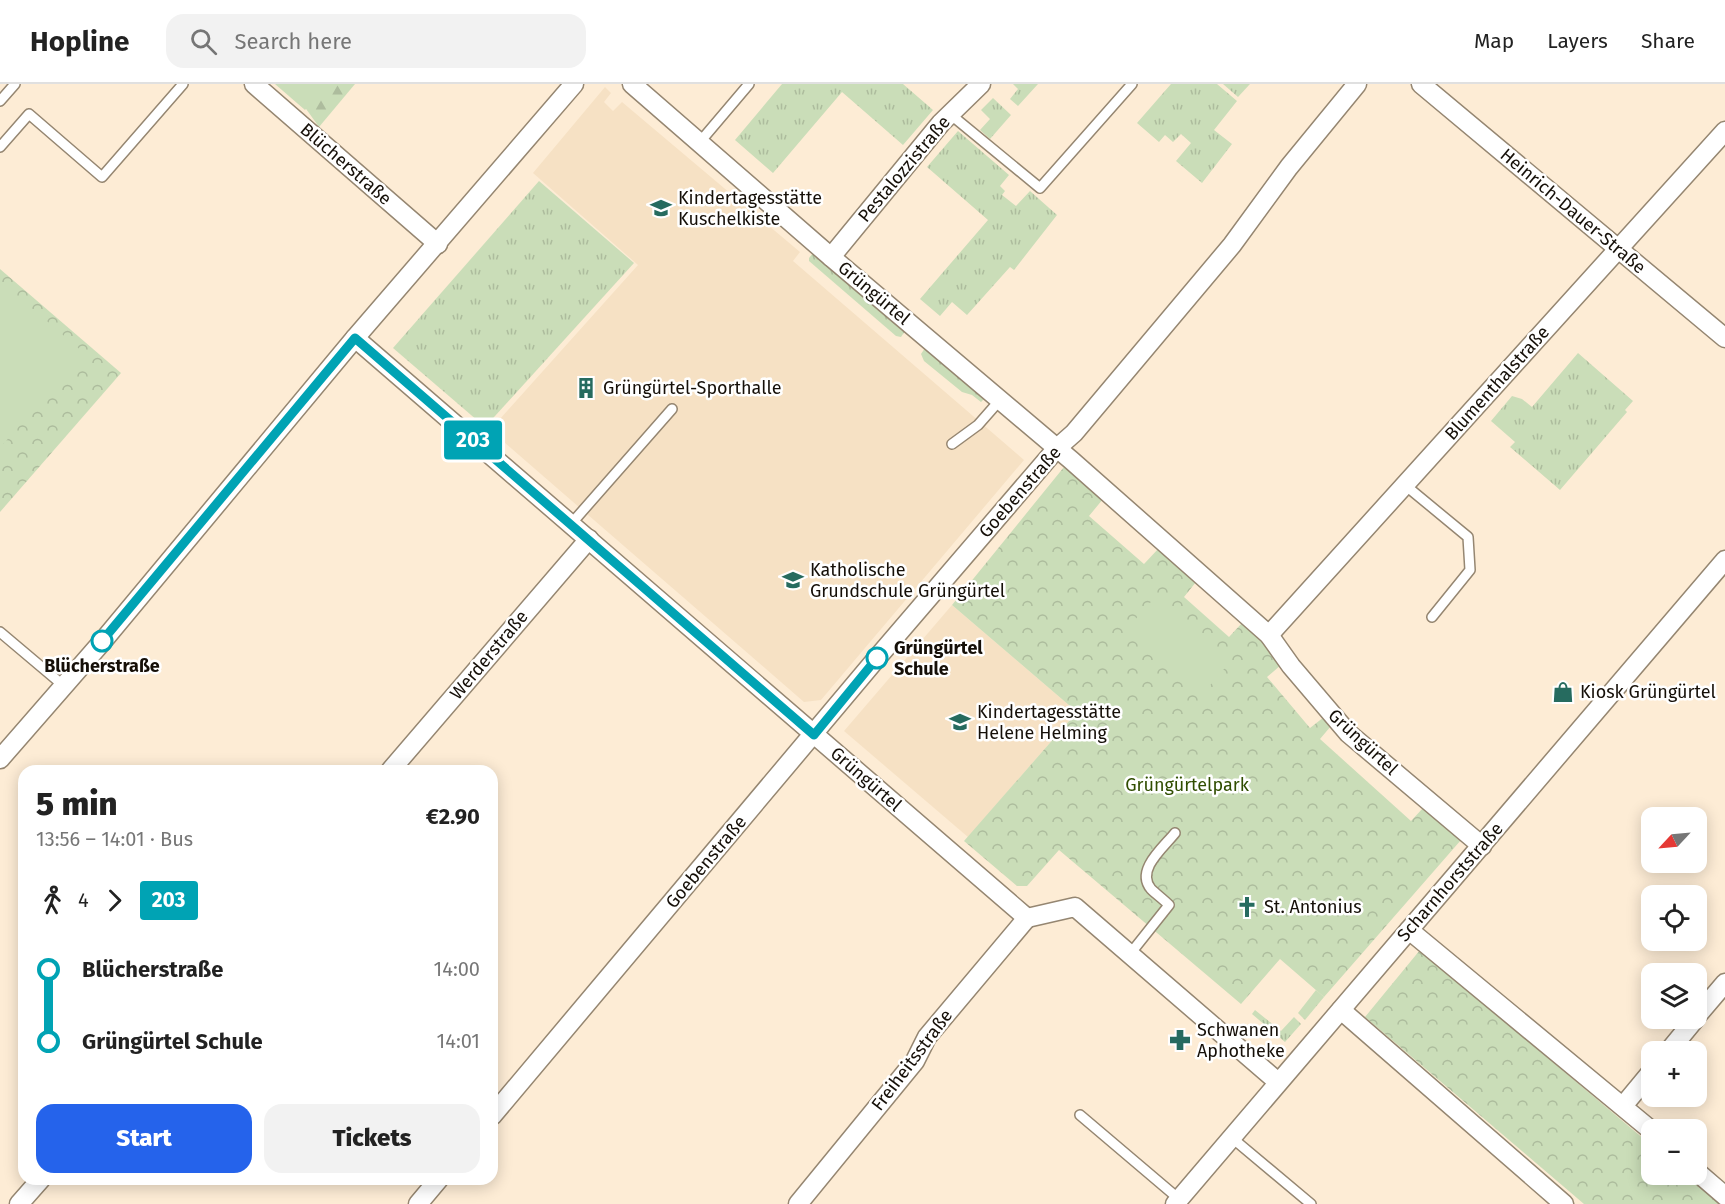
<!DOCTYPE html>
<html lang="en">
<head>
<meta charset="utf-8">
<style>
	body { margin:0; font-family:"Fira Sans",sans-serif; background:#f2f2f2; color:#222; height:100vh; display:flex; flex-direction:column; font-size:22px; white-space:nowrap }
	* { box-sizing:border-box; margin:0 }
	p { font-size:20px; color:#767676 }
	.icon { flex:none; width:33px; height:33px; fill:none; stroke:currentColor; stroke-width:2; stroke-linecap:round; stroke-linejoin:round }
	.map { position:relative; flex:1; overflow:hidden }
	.side { position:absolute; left:18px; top:681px; width:480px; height:420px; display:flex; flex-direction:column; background:#fff; border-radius:18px; box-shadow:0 3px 15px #0003 }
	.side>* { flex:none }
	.badge { padding:0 12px; border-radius:4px; font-size:21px; line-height:39px }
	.needle { width:39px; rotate:244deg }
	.buttons { position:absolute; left:1641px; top:723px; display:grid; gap:12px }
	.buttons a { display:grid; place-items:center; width:66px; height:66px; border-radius:12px; background:#fff; box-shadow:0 3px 15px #0003; font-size:30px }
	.map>.badge { position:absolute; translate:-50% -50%; box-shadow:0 0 0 3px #fff }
	.legs { display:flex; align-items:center; gap:9px; height:66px; padding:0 18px; font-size:20px }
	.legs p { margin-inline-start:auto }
	.headline { display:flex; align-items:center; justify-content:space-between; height:102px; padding:0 18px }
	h1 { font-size:33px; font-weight:800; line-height:45px }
	.action { display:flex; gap:12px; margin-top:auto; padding:12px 18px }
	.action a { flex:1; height:69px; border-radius:18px; background:#2563eb; color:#fff; font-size:24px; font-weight:800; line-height:69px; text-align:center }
	.action a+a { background:#f2f2f2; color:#222 }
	ul { padding:0 18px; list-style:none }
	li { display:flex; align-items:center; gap:21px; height:72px; font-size:22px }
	li i { display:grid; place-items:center; width:9px; height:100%; margin:0 8px; background:currentColor }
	li i::after { content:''; width:15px; height:15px; margin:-8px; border:4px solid; border-radius:50%; background:#fff }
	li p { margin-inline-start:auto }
	li:first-child i { background:linear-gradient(#0000 50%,currentColor 0) }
	li:last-child i { background:linear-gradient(currentColor 50%,#0000 0) }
	header { display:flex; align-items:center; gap:36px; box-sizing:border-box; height:84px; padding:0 30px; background:#fff; border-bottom:2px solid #e0e0e0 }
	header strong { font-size:28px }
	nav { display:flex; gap:33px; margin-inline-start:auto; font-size:21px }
	.search { width:420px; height:54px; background:#f2f2f2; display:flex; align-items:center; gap:15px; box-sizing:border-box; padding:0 21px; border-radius:18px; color:#767676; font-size:22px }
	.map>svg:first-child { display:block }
	.built { fill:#f6e1c4 }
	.grass { fill:url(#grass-tufts) }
	.forest { fill:url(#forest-firs) }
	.park { fill:url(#park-crowns) }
	.garden { fill:#caddb8 }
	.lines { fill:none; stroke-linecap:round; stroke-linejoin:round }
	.lane-casing { stroke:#958671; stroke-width:12 }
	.street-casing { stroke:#958671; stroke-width:21 }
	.lane { stroke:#fff; stroke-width:9 }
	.street { stroke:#fff; stroke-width:18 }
	.line-1-casing { stroke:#fff; stroke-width:14 }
	.line-1 { stroke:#00a3b4; stroke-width:9 }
	.stop-1-dot { fill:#fff; stroke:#00a3b4; stroke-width:3 }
	.labels { text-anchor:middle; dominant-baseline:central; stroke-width:5; stroke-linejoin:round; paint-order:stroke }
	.street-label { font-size:18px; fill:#150f08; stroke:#fff }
	.poi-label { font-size:18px; fill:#150f08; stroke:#fff; text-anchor:start }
	.stop-label { font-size:18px; font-weight:bold; fill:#150f08; stroke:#fff; text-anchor:start }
	.park-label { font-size:18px; fill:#304d00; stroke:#fff }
</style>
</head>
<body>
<header>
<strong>Hopline</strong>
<div class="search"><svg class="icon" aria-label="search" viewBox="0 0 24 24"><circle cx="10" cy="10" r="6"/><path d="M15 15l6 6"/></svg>Search here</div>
<nav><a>Map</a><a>Layers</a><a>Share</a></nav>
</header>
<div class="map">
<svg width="1725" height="1120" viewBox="0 0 1725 1120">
	<defs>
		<pattern id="grass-tufts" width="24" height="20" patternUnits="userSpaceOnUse" patternTransform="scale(1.5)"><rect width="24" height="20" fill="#caddb8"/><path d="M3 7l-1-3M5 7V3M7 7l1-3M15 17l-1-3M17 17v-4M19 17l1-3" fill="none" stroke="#adbc9d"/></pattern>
		<pattern id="forest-firs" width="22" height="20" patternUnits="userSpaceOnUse" patternTransform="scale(1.5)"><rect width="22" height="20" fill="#caddb8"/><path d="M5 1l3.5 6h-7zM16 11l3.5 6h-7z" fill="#adbc9d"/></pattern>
		<pattern id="park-crowns" width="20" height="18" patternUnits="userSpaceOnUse" patternTransform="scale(1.5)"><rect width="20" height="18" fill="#caddb8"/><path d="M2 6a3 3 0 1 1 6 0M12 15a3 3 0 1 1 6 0" fill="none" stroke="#adbc9d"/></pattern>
	</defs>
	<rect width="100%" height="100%" fill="#fdecd5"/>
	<g class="built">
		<polygon points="605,3 611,9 604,18 613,27 622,18 800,168 793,177 1024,376 821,616 804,618 490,346 638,181 533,89"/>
		<polygon points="952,521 1077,628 968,753 844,647"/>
	</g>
	<g class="grass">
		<polygon points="782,0 903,0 933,26 903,61 842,8 773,89 735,56"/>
		<polygon points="1013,0 1038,0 1018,22 1010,15 1018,5"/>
		<polygon points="1171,0 1217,0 1237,17 1214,46 1232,60 1202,99 1176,77 1191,59 1181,50 1173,58 1165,51 1159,58 1137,39"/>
		<polygon points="1223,0 1250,0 1238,13"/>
		<polygon points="993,14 1011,31 990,55 980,46 990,35 981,26"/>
		<polygon points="958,47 1009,91 1000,102 1005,107 1002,111 1016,122 1030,107 1057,131 1014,186 1010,183 967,231 952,218 940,232 920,215 988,136 927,83"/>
		<polygon points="539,97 634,179 485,343 393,264"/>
		<polygon points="813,169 905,247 901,253 896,252 809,177 809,174"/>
		<polygon points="925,264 984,315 981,318 972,311 962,308 924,277 921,270"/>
		<polygon points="1578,269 1633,317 1625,326 1627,328 1560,406 1510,363 1515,358 1491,337 1512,312 1522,315 1532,323"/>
		<polygon points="1316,906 1324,913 1305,936 1298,929"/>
		<polygon points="1255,926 1281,947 1294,933 1301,940 1285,958 1252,930"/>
	</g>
	<polygon class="forest" points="311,0 355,0 319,43 299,15"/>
	<g class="park">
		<polygon points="0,185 121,289 0,428"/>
		<polygon points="1064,383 1103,415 1089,432 1144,480 1159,464 1196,498 1184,513 1229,553 1242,539 1259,552 1281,581 1267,593 1310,644 1324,633 1331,642 1320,655 1411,737 1423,724 1461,756 1324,913 1280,875 1241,920 1059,766 1027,802 1017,802 964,757 1077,628 952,521"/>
		<polygon points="1420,866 1651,1061 1652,1090 1686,1091 1721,1120 1584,1120 1365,933"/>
	</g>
	<g class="garden">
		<polygon points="275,0 327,0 305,26"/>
		<polygon points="0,197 83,268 0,364"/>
		<polygon points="1157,511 1231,577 1199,614 1124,548"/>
	</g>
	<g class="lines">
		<defs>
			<g id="lane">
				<polyline points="0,17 15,0"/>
				<polyline points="950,30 1040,104 1132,0"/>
				<polyline points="699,59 749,0"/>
				<polyline points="0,63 29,30 102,93 183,0"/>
				<polyline points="952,360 978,341 1000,316"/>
				<polyline points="1405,401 1468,453 1470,486 1432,533"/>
				<polyline points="571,440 672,325"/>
				<polyline points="0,548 64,602"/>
				<path d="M1130,870l39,-49c-6,-6 -13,-11 -18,-16 -16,-19 13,-42 24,-56"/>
				<polyline points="1080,1031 1179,1115"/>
				<polyline points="1231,1053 1311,1120"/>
			</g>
			<g id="street">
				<polyline points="254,0 438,160"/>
				<polyline points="632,0 831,173 1071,376 1269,551 1291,582 1348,649 1482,762"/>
				<polyline points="1421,0 1725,254"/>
				<polyline points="831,173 941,39 981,0"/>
				<polyline points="355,254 1027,834"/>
				<polyline points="1269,551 1725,47"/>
				<polyline points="0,675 102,558 355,254 574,0"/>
				<polyline points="390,687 589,455"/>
				<polyline points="1027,834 1075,823 1278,998"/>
				<polyline points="1409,846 1652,1047"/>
				<polyline points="1341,926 1564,1120"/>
				<polyline points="1696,933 1725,899"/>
				<polyline points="1668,968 1696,934"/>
				<polyline points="1623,1022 1652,987"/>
				<polyline points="492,1032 877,574 1057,364 1074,349 1232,161 1289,83 1357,0"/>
				<polyline points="1696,1087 1725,1112"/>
				<polyline points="19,1120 41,1095"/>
				<polyline points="418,1120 439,1095"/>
				<polyline points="798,1120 915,977 927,953 1027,834"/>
				<polyline points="1175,1120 1725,476"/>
			</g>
		</defs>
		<use href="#lane" class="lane-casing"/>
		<use href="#street" class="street-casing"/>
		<use href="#lane" class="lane"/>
		<use href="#street" class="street"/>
	</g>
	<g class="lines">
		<defs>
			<polyline id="line-1" points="102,557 355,254 814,651 877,574"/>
		</defs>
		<use href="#line-1" class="line-1-casing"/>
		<use href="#line-1" class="line-1"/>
	</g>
	<defs>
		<symbol id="school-bare" viewBox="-9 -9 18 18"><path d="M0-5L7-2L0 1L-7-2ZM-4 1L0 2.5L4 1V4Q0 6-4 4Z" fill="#266b5f" stroke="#fff" stroke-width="2.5" paint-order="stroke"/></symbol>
		<symbol id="building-bare" viewBox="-9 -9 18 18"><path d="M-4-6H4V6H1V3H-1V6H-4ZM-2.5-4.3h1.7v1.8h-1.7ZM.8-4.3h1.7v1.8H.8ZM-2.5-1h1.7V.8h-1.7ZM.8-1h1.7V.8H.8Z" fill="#266b5f" stroke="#fff" stroke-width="2.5" paint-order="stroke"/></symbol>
		<symbol id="shop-bare" viewBox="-9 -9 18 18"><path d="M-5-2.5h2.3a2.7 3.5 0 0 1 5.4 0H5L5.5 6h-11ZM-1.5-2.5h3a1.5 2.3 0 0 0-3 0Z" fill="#266b5f" stroke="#fff" stroke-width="2.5" paint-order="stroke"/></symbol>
		<symbol id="church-bare" viewBox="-9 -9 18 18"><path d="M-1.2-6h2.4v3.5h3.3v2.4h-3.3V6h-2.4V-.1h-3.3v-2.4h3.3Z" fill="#266b5f" stroke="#fff" stroke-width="2.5" paint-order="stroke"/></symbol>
		<symbol id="pharmacy-bare" viewBox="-9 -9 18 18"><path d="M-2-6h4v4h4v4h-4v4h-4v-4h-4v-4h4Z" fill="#266b5f" stroke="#fff" stroke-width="2.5" paint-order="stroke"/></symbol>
	</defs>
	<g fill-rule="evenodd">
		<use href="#school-bare" x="646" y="109" width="30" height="30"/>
		<use href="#building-bare" x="571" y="289" width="30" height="30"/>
		<use href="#school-bare" x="778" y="481" width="30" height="30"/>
		<use href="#shop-bare" x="1548" y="593" width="30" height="30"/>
		<use href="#school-bare" x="945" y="623" width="30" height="30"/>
		<use href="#church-bare" x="1232" y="808" width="30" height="30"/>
		<use href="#pharmacy-bare" x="1165" y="941" width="30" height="30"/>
	</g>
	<g class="stop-1-dot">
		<circle cx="102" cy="557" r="10"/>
		<circle cx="877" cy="574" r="10"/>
	</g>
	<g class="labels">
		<g class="street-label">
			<text transform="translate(346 80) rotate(41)">Blücherstraße</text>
			<text transform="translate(904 85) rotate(-50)">Pestalozzistraße</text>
			<text transform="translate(1573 127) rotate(40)">Heinrich-Dauer-Straße</text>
			<text transform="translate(874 209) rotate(40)">Grüngürtel</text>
			<text transform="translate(1497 299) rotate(-48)">Blumenthalstraße</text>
			<text transform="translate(1020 408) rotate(-49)">Goebenstraße</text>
			<text transform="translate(489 571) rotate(-50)">Werderstraße</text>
			<text transform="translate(1363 658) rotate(43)">Grüngürtel</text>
			<text transform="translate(866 695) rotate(41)">Grüngürtel</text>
			<text transform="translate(706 778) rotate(-50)">Goebenstraße</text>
			<text transform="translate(1450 798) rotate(-49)">Scharnhorststraße</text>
			<text transform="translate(912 976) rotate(-53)">Freiheitsstraße</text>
		</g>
		<g class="poi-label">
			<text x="678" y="114">Kindertagesstätte<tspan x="678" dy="21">Kuschelkiste</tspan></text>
			<text x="603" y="304">Grüngürtel-Sporthalle</text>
			<text x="810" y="486">Katholische<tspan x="810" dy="21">Grundschule Grüngürtel</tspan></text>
			<text x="1580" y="608">Kiosk Grüngürtel</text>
			<text x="977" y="628">Kindertagesstätte<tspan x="977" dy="21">Helene Helming</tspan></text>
			<text x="1264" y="823">St. Antonius</text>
			<text x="1197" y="946">Schwanen<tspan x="1197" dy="21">Aphotheke</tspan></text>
		</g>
		<g class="stop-label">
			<text x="894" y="564">Grüngürtel<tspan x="894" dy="21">Schule</tspan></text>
			<text x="102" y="582" text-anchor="middle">Blücherstraße</text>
		</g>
		<g class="park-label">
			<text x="1187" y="701">Grüngürtelpark</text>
		</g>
	</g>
</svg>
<div class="buttons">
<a><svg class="needle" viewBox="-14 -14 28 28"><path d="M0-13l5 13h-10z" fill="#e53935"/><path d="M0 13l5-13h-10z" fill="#767676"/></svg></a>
<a><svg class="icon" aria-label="locate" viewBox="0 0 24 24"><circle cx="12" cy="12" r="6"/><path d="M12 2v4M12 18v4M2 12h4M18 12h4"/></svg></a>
<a><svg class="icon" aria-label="layers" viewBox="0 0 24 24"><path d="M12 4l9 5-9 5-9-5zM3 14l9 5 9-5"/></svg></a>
<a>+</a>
<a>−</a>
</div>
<b class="badge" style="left:473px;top:356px;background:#00a3b4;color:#fff">203</b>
<section class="side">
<div class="headline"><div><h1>5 min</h1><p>13:56 – 14:01 · Bus</p></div><b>€2.90</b></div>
<div class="legs"><svg class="icon" aria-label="walk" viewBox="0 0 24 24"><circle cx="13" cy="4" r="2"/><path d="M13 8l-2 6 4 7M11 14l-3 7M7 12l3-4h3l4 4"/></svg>4<svg class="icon" aria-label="forward" viewBox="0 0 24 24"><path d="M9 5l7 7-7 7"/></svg><b class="badge" style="background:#00a3b4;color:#fff">203</b></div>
<ul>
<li><i style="color:#00a3b4"></i><b>Blücherstraße</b><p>14:00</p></li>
<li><i style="color:#00a3b4"></i><b>Grüngürtel Schule</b><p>14:01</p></li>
</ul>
<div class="action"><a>Start</a><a>Tickets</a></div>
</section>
</div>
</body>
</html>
